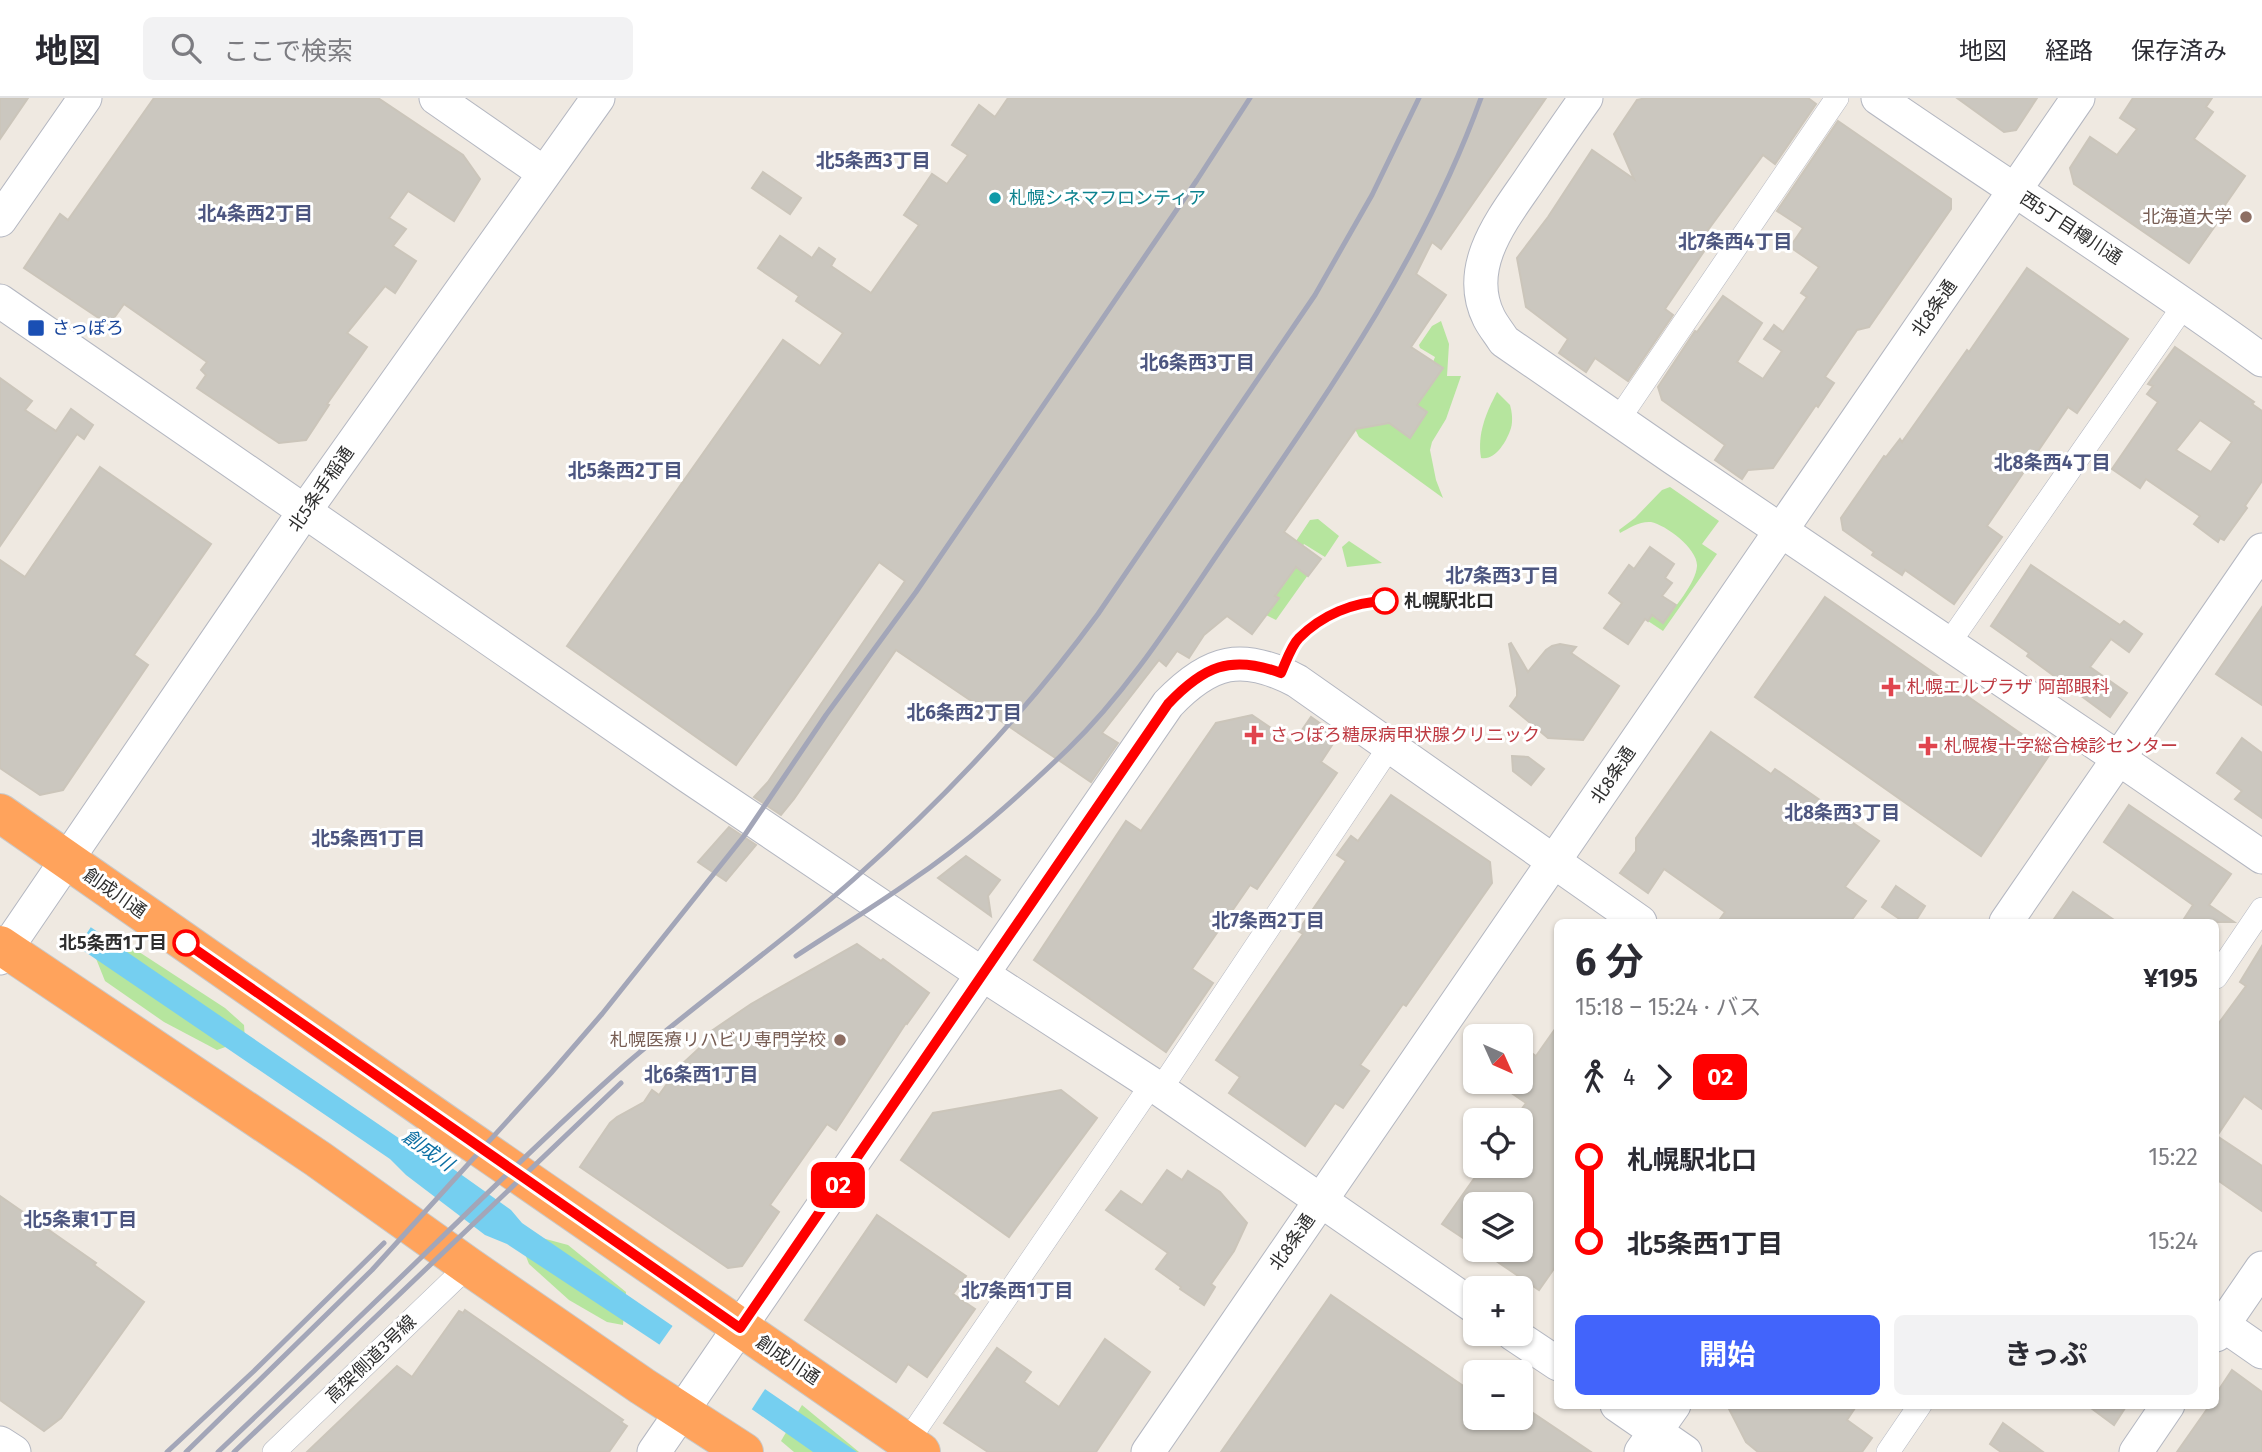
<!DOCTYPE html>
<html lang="ja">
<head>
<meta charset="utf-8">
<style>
	body { margin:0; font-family:"Fira Sans","Noto Sans JP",sans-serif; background:#f2f2f3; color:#2b2b33; height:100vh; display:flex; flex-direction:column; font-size:26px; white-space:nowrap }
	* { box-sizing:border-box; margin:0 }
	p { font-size:23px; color:#7c7c81 }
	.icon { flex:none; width:38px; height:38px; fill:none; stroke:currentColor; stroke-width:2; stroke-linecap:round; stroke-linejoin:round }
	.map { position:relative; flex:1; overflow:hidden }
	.side { position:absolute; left:1554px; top:821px; width:665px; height:490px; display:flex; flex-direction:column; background:#fff; border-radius:10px; box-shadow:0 2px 5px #0004 }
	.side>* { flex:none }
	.badge { padding:0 14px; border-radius:10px; font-size:24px; line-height:46px }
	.needle { width:46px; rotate:135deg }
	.buttons { position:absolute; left:1463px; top:926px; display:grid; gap:14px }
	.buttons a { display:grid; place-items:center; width:70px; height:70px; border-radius:10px; background:#fff; box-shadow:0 2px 5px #0004; font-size:35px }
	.map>.badge { position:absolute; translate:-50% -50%; box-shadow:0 0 0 4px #fff }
	.legs { display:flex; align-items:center; gap:10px; height:77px; padding:0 21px; font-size:23px }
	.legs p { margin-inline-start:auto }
	.headline { display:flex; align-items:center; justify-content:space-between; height:119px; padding:0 21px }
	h1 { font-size:38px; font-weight:700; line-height:52px }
	.primary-button { display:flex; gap:14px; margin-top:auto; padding:14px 21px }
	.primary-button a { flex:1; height:80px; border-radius:10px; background:#4264fb; color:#fff; font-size:28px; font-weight:700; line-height:80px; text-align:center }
	.primary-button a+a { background:#f2f2f3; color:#2b2b33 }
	ul { padding:0 21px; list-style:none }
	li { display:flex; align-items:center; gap:24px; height:84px; font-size:26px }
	li i { display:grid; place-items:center; width:10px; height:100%; margin:0 9px; background:currentColor }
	li i::after { content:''; width:18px; height:18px; margin:-9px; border:5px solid; border-radius:50%; background:#fff }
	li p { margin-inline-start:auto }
	li:first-child i { background:linear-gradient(#0000 50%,currentColor 0) }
	li:last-child i { background:linear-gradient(currentColor 50%,#0000 0) }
	header { display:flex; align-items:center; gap:42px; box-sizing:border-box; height:98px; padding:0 35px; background:#fff; border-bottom:2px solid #e1e1e2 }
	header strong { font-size:33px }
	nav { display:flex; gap:38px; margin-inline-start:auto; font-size:24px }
	.search { width:490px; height:63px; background:#f2f2f3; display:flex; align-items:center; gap:18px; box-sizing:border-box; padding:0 24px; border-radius:10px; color:#7c7c81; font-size:26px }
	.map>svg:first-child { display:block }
	.green { fill:#b6e59e }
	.water { fill:#75cff0 }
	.pier { fill:#efe9e1 }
	.building { fill:#cbc7bf; stroke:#cbc5ba; stroke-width:2; fill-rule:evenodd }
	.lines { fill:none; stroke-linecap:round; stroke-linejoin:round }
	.street-casing { stroke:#b4b7c1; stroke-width:24 }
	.secondary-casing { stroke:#b4b7c1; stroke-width:35 }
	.highway-casing { stroke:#c9c9c9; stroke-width:40 }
	.street { stroke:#fff; stroke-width:23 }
	.secondary { stroke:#fff; stroke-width:33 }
	.highway { stroke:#ffa35c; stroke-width:38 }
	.rail { stroke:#a3a6b8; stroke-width:5 }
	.line-1-casing { stroke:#fff; stroke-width:16 }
	.line-1 { stroke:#f00; stroke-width:10 }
	.culture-dot { fill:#0f9aa8; stroke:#fff; stroke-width:2.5 }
	.education-dot { fill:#8d6e63; stroke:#fff; stroke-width:2.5 }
	.transit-dot { fill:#1a4fb4; stroke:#fff; stroke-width:2.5 }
	.stop-1-dot { fill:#fff; stroke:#f00; stroke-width:3.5 }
	.health-dot { fill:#e0444e; stroke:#fff; stroke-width:2.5 }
	.labels { text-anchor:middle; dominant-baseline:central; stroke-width:6; stroke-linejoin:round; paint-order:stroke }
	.culture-label { font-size:18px; fill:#0d838f; stroke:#fff; text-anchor:start }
	.education-label { font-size:18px; fill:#785e54; stroke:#fff; text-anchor:end }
	.street-label { font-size:18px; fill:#2e2e2e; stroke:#fff }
	.transit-label { font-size:18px; fill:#164399; stroke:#fff; text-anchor:start }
	.stop-label { font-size:18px; font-weight:bold; fill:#2e2e2e; stroke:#fff; text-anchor:start }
	.health-label { font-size:18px; fill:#be3a42; stroke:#fff; text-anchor:start }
	.neighbourhood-label { font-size:19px; font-weight:bold; fill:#4d5680; stroke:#fff }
	.water-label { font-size:19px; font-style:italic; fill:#0d6fa3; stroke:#fff }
</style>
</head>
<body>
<header>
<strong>地図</strong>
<div class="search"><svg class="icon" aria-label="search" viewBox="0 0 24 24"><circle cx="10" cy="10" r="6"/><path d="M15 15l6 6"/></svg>ここで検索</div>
<nav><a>地図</a><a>経路</a><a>保存済み</a></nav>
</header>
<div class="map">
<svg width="2262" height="1354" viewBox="0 0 2262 1354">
	<rect width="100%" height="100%" fill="#efe9e1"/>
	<g class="green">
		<polygon points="1441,223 1449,246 1447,278 1461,278 1446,321 1432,344 1430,352 1436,382 1443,400 1359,339 1354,329 1399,324 1442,270 1433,264 1435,259 1420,250 1419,247 1432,228"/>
		<path d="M1497,294l13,13c2,7 3,16 1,23 -4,13 -16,33 -30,30 -4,-24 5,-45 16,-66z"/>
		<path d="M1670,389l49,34 -17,23 15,10 -54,77 -15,-10 4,-6 12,7c10,-14 32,-39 33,-56 1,-17 -31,-41 -46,-44 -11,-1 -22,6 -31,11l-1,-3 16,-12 27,-28z"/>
		<polygon points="1318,421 1339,438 1325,459 1304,446 1292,465 1308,477 1276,522 1266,517 1278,501 1275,498 1288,481 1282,464 1310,422"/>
		<polygon points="1349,443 1382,465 1347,469 1342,449"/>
		<polygon points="91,848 133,850 225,910 244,927 245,942 217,952 164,924 105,883"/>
		<polygon points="516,1133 568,1147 626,1194 623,1227 607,1224 569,1202 529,1166"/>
		<polygon points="802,1307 859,1354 794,1354 781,1343"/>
	</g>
	<polygon class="water" points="0,767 403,1043 428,1053 511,1112 522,1125 857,1354 813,1354 657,1245 507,1146 485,1137 406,1077 390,1061 0,796"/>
	<g class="pier">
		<polygon points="0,763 93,826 76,851 0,800"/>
		<polygon points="674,1226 767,1288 750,1314 657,1250"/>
	</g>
	<g class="building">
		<polygon points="0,0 28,0 0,41"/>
		<polygon points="154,0 378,0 463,57 480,81 454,123 408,93 389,120 406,131 393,148 416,163 395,195 385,188 347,235 367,249 327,306 329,307 306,342 279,345 197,290 206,277 201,272 207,264 124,206 109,227 24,170 60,116 68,122"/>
		<polygon points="1008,0 1546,0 1441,151 1432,144 1416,176 1446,197 1411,249 1443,270 1417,307 1427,314 1410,340 1389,325 1356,331 1284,434 1321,461 1308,478 1296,469 1275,498 1279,500 1252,536 1227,518 1204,537 1189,560 1177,553 1166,568 1159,562 1102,635 1118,645 1091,684 896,552 794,701 781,717 754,699 768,684 905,483 879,464 736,667 567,548 783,242 820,268 843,235 796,203 799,198 758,170 780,138 812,160 819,150 835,161 831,168 871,195 919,127 904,117 932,76 947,86 968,57 952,47 979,7 995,19"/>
		<polygon points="1646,0 1808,0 1816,6 1775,66 1763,57 1708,132 1715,137 1665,211 1673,217 1628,283 1595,260 1586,274 1559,255 1568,241 1526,209 1517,160 1548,119 1592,52 1634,81 1614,36 1637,2"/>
		<polygon points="1957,0 2037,0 2016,32 2004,34"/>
		<polygon points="2133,0 2212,0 2206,9 2213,14 2194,41 2245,78 2214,123 2217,125 2189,165 2074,86 2070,70 2090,39 2117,57 2137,31 2120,20"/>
		<polygon points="1838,23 1951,101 1951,111 1869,229 1857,232 1825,279 1834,285 1818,309 1816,307 1773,370 1748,372 1742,381 1715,362 1725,347 1662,302 1658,289 1695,233 1697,234 1723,198 1762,225 1737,264 1763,281 1782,253 1764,241 1774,227 1783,234 1807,199 1801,195 1819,169 1790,149 1803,130 1777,113"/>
		<polygon points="763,74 801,100 790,116 752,90"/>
		<polygon points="2027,170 2128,241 2077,315 2068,309 1987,428 2002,439 1954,506 1905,472 1902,477 1872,457 1874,454 1843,432 1841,420 1884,358 1886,359 1900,341 1902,344 1967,252 1969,254"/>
		<path d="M2175,249l79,55 -2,2 10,7v70l-17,25 2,2 -23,32 -4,-2 -2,4 -24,-18 6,-8 -54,-37 -6,9 -28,-19 46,-67 -11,-8 6,-8 -5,-2zM2200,322l32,22 -21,30 -35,-22z"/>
		<polygon points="0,280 32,303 25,312 56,333 71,311 93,327 84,341 77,336 0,448"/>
		<polygon points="100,369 211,446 134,557 148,567 63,692 40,697 0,670 0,462 25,479"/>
		<polygon points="1650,449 1674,466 1665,480 1672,485 1662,498 1676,507 1663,525 1652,517 1648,523 1645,521 1628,546 1604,530 1622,505 1609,495 1629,467 1634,471"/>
		<polygon points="2031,467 2120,527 2124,523 2142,536 2129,554 2111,541 2090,569 2127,595 2110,619 2027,558 2029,555 1991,528"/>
		<polygon points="1825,499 2050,656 1981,758 1755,599"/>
		<polygon points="2262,509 2262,607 2216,576"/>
		<polygon points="1511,545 1528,574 1546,552 1552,548 1560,546 1576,549 1571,555 1619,588 1583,642 1548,640 1510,608 1517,598 1517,591 1509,546"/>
		<polygon points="1252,617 1293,645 1311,619 1338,638 1321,664 1337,675 1257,791 1250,787 1192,871 1213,885 1166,954 1034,862 1126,723 1141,733 1216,625"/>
		<polygon points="1711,634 1771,676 1775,671 1879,743 1845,789 1866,803 1850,824 1718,824 1725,814 1664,771 1648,795 1620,775 1636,753 1636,740"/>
		<polygon points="2242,640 2262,655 2262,720 2235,701 2242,693 2217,675"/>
		<polygon points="1512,658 1528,659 1544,671 1531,687 1513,673"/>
		<polygon points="1391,697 1490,764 1492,785 1406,908 1403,906 1360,967 1369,973 1343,1010 1335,1005 1305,1048 1229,995 1240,979 1216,962 1303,836 1298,833 1346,763 1337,757 1351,738 1358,743"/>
		<polygon points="2129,707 2231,776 2209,807 2234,824 2182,824 2193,807 2104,744"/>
		<polygon points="729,729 756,747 726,783 698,764"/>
		<polygon points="966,758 1000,782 988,798 991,818 938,780"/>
		<polygon points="1896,788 1925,808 1915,824 1904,824 1882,809"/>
		<polygon points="2073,794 2117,824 2052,824"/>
		<polygon points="857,846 881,863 883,861 929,895 907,926 906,925 836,1032 827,1026 770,1107 779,1114 742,1168 728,1170 580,1069 610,1025 617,1019 644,1004 652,992 659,997 679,969 707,943 704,938 751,906"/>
		<polygon points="2262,848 2262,1011 2244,998 2217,1038 2262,1068 2262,1113 2216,1081 2216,929 2246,888 2240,884"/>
		<polygon points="1558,927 1558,1165 1539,1192 1480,1152 1521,1152 1521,1106 1475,1106 1475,1148 1442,1126 1483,1068 1521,1068 1521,1012 1526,1005 1510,994 1518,984 1521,984 1521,948 1536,958"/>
		<polygon points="1061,992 1097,1020 1009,1139 901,1062 933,1015"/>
		<polygon points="1167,1072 1182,1082 1188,1073 1220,1094 1247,1125 1234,1153 1211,1186 1215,1189 1204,1207 1180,1191 1181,1189 1156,1171 1168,1155 1106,1112 1121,1093 1142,1107"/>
		<polygon points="0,1098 96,1165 94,1167 144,1204 61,1320 44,1333 0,1302"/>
		<polygon points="877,1117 966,1178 953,1196 975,1211 927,1279 908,1266 896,1284 805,1222"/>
		<polygon points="1331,1197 1475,1296 1475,1320 1521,1320 1521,1307 1591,1354 1221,1354"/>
		<polygon points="465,1212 623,1322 621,1324 627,1328 609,1354 307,1354 397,1268 412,1279 459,1213 463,1215"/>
		<polygon points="1105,1241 1150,1274 1096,1354 988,1354 944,1325 997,1250 1031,1274 1024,1284 1059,1309"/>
		<polygon points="2232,1272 2262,1294 2262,1354 2177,1354 2210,1307 2216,1307 2216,1296"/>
		<polygon points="1727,1307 1857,1307 1847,1322 1872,1340 1862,1354 1758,1354 1746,1344"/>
		<polygon points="2087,1307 2127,1307 2114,1327"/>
		<polygon points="2003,1325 2043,1354 2001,1354 1990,1346"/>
	</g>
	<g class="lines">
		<defs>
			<g id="street">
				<polyline points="1618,322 1837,0"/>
				<polyline points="1949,545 2185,206"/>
				<polyline points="2216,879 2262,811"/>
				<polyline points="1160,992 1390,648"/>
				<polyline points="907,1344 1152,986"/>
				<polyline points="274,1354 468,1168"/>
				<polyline points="1888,1354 1920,1307"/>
			</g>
			<g id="secondary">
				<polyline points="436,0 544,75"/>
				<path d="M1586,0c-20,28 -39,56 -58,84 -27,39 -64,86 -39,136 4,8 10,15 15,23l168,116 446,301 144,99"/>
				<path d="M1878,0c128,88 259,171 384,262"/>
				<polyline points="0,122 85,0"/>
				<polyline points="0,203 688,678 982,876 1152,986 1475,1209"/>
				<polyline points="2006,824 2262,452"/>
				<polyline points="0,860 304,414 598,0"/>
				<polyline points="2216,1222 2262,1254"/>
				<polyline points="1513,1236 1558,1266"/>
				<polyline points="2216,1237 2262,1170"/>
				<polyline points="1617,1307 1685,1354"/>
				<polyline points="0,1345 14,1354"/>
				<path d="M654,1354l514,-748c42,-44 74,-52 129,-23l343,241"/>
				<polyline points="1148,1354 2078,0"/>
				<polyline points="1641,1354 1674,1307"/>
				<polyline points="2136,1354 2168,1307"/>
			</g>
			<g id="highway">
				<polyline points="0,715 440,1022 921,1354"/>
				<polyline points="0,847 318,1061 468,1168 642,1288 744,1354"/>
			</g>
		</defs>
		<use href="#street" class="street-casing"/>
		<use href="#secondary" class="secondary-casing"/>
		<use href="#highway" class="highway-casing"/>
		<use href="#street" class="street"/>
		<use href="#secondary" class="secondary"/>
		<use href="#highway" class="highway"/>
		<g class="rail">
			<path d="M796,858c38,-25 76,-48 113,-74 57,-38 110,-86 159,-133 66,-64 114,-144 166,-219 94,-137 190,-274 247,-432"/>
			<polyline points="167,1354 254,1273 384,1145"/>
			<polyline points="186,1354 372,1172 551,975 602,916 744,738 826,617 916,494 1197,82 1250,0"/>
			<path d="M218,1354c73,-69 145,-138 217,-208 63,-61 125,-122 191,-180 74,-64 155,-120 228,-185 90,-80 173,-168 244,-265l217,-319 57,-100 47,-97"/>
			<polyline points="234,1354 621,985"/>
		</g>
	</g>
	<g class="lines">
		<defs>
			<path id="line-1" d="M186,845l554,385 428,-624c35,-37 62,-50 113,-31 5,-11 10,-27 18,-35 23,-23 54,-36 86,-37"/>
		</defs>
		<use href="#line-1" class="line-1-casing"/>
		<use href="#line-1" class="line-1"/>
	</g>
	<circle class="culture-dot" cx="995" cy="100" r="7"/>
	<g class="education-dot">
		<circle cx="2246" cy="119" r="7"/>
		<circle cx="840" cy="942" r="7"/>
	</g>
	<rect class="transit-dot" x="27" y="221" width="18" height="18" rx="3.5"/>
	<g class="stop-1-dot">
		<circle cx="1385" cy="503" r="12"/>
		<circle cx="186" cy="845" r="12"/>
	</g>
	<g class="health-dot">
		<path d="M1887.5 578.5h7v7h7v7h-7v7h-7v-7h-7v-7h7z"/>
		<path d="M1250.5 626.5h7v7h7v7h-7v7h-7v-7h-7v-7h7z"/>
		<path d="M1924.5 637.5h7v7h7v7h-7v7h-7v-7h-7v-7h7z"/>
	</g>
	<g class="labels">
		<g class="culture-label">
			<text x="1009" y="100">札幌シネマフロンティア</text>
		</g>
		<g class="education-label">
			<text x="2232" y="119">北海道大学</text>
			<text x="826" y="942">札幌医療リハビリ専門学校</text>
		</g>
		<g class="street-label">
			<text transform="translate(2071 130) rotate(33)">西5丁目樽川通</text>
			<text transform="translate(1934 210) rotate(-55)">北8条通</text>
			<text transform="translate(321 391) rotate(-55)">北5条手稲通</text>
			<text transform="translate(1613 677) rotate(-56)">北8条通</text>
			<text transform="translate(115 795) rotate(35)">創成川通</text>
			<text transform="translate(1292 1144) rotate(-55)">北8条通</text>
			<text transform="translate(371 1261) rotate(-44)">高架側道3号線</text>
			<text transform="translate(788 1262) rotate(34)">創成川通</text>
		</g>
		<g class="transit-label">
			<text x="52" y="230">さっぽろ</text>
		</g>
		<g class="stop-label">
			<text x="1404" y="503">札幌駅北口</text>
			<text x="167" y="845" text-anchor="end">北5条西1丁目</text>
		</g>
		<g class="health-label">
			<text x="1907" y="589">札幌エルプラザ 阿部眼科</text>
			<text x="1270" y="637">さっぽろ糖尿病甲状腺クリニック</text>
			<text x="1944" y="648">札幌複十字総合検診センター</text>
		</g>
		<g class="neighbourhood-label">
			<text x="873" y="62">北5条西3丁目</text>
			<text x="255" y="115">北4条西2丁目</text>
			<text x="1735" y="143">北7条西4丁目</text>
			<text x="1197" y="264">北6条西3丁目</text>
			<text x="2052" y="364">北8条西4丁目</text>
			<text x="625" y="372">北5条西2丁目</text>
			<text x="1502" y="477">北7条西3丁目</text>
			<text x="964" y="614">北6条西2丁目</text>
			<text x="1842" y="714">北8条西3丁目</text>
			<text x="368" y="740">北5条西1丁目</text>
			<text x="1268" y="822">北7条西2丁目</text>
			<text x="701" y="976">北6条西1丁目</text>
			<text x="80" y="1121">北5条東1丁目</text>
			<text x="1017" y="1192">北7条西1丁目</text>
		</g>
		<g class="water-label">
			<text transform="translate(428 1052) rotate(35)">創成川</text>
		</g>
	</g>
</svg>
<div class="buttons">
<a><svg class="needle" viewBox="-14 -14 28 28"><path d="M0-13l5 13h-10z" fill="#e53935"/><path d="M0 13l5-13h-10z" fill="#7c7c81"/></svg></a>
<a><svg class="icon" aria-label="locate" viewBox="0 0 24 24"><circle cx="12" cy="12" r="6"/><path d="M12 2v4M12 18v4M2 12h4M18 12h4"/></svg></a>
<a><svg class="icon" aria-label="layers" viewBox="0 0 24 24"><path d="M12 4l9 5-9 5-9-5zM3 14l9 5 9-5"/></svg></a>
<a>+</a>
<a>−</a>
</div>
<b class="badge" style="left:838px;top:1087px;background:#f00;color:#fff">02</b>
<section class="side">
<div class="headline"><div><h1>6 分</h1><p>15:18 – 15:24 · バス</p></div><b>¥195</b></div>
<div class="legs"><svg class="icon" aria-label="walk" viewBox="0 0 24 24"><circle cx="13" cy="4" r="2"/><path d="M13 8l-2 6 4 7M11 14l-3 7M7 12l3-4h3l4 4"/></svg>4<svg class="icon" aria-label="forward" viewBox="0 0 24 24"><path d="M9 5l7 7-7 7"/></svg><b class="badge" style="background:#f00;color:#fff">02</b></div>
<ul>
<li><i style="color:#f00"></i><b>札幌駅北口</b><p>15:22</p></li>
<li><i style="color:#f00"></i><b>北5条西1丁目</b><p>15:24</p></li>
</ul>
<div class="primary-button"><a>開始</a><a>きっぷ</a></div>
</section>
</div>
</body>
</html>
